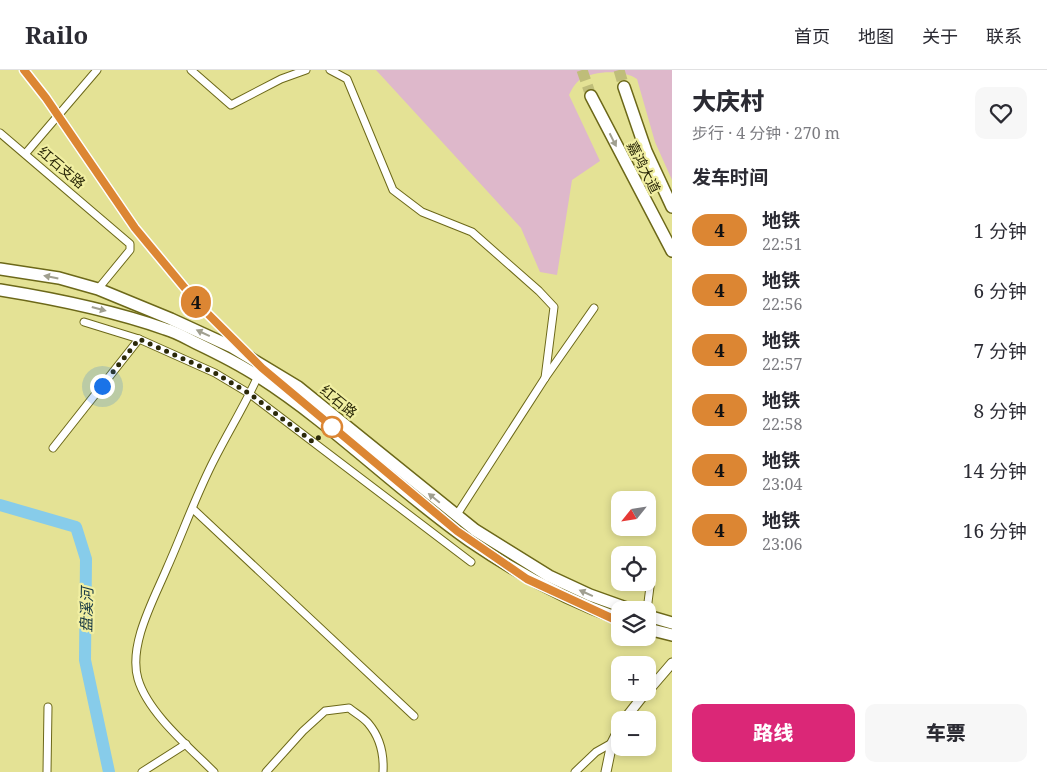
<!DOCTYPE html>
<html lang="zh">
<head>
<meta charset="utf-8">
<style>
	body { margin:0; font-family:"Noto Serif","Noto Sans SC",serif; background:#f7f7f7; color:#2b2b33; height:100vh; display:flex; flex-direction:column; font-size:19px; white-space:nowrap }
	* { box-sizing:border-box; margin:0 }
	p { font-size:16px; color:#7c7c81 }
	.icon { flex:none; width:28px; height:28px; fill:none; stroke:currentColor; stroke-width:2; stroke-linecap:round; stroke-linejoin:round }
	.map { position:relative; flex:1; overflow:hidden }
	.sheet { display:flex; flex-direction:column; background:#fff; width:375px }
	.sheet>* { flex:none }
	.badge { padding:0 10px; border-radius:16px; font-size:18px; line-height:32px }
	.needle { width:32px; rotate:240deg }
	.buttons { position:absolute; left:611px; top:421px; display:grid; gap:10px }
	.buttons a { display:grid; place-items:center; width:45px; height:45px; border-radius:10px; background:#fff; box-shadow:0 2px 8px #0003; font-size:25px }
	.you { position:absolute; width:25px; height:25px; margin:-12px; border:4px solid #fff; border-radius:50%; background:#1a73e8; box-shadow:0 0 0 8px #1a73e833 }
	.map>.badge { position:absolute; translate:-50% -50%; box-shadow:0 0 0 2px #fff }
	h2 { padding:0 20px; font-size:19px; line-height:45px }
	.round { display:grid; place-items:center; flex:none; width:52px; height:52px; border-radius:10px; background:#f7f7f7 }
	.head { display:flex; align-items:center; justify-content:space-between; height:85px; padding:0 20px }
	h1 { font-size:24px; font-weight:800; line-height:38px }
	.primary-button { display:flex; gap:10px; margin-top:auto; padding:10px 20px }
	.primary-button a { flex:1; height:58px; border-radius:10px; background:#db2777; color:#fff; font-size:20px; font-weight:800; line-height:58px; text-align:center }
	.primary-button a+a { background:#f7f7f7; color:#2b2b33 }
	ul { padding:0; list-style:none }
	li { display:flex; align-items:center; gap:15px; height:60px; padding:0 20px }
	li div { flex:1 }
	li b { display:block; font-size:19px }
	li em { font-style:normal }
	li .badge { min-width:55px; font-weight:700; text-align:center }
	header { display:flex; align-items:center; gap:30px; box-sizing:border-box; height:70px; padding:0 25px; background:#fff; border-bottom:1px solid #e1e1e2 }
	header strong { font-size:24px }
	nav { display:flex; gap:28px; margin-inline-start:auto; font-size:18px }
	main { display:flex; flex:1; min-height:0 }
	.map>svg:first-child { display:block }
	.green { fill:#deb8cb }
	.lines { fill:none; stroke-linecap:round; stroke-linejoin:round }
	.river { stroke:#87ccea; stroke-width:12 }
	.trunk-tunnel { stroke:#bfbd79; stroke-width:11; stroke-dasharray:11 5.5; stroke-linecap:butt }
	.minor-casing { stroke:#6c6819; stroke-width:9 }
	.tertiary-casing { stroke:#6c6819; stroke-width:11 }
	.trunk-casing { stroke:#6c6819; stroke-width:14 }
	.minor { stroke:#fff; stroke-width:7 }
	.tertiary { stroke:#fff; stroke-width:9 }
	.trunk { stroke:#fff; stroke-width:11 }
	.oneway { fill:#a09f90 }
	.line-casing { stroke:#fff; stroke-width:11 }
	.line { stroke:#dc8633; stroke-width:8 }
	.walk { stroke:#2b2909; stroke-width:5; stroke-dasharray:0 9 }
	.stop-dot { fill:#fff; stroke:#dc8633; stroke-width:2.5 }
	.labels { text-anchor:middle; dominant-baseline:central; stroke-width:4.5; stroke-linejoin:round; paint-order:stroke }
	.street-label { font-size:14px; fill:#2b2909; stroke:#f1efa2 }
	.water-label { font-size:15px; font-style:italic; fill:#153643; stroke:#f1efa2 }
</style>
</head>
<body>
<header>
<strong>Railo</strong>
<nav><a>首页</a><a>地图</a><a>关于</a><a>联系</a></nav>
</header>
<main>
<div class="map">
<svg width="672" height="702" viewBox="0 0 672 702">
	<rect width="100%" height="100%" fill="#e4e295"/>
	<path class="green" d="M376,0h296v110l-17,-38 -18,-63c-12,-9 -42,-9 -56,0 -6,4 -9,10 -12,16l31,66 -28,19 -15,95 -17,-3 -19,-44z"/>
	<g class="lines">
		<polyline class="river" points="0,435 76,457 86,489 85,590 109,702"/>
		<g class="trunk-tunnel">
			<polyline points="582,0 591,26"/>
			<polyline points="619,0 624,17"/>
		</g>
		<defs>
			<g id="minor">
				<polyline points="191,0 231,35 281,9 306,0"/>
				<polyline points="330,0 347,9 393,120 422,142 472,162 539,221 554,237 545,308"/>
				<polyline points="0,63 130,174 130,180 98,219"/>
				<polyline points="26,83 97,0"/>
				<polyline points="84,252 139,269 215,303 250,324 471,492"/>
				<polyline points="53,378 139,269"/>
				<polyline points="193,439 414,646"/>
				<polyline points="456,446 545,308 594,238"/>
				<polyline points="647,540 651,509"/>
				<polyline points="47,702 48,637"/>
				<polyline points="142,702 186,674"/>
				<path d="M214,702c-25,-25 -66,-59 -76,-93 -10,-34 16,-80 29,-111 16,-36 29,-73 47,-108 14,-28 31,-55 44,-84"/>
				<path d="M266,702l37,-41 22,-20 24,-3c6,5 14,9 19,15 12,14 16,32 15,49"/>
				<polyline points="575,702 596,682 612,673"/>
			</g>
			<g id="tertiary">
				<polyline points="648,621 672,593"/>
				<polyline points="624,650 646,622"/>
				<polyline points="606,702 612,673 620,657"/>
			</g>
			<g id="trunk">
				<polyline points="624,17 646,81 672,137"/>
				<polyline points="591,26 672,181"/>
				<polyline points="0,199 59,208 98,219 171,249 232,277 298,317 475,460 549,506 590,525 632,540"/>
				<path d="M0,220c56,9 111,20 165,39 11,3 21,9 31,14 21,10 43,21 63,34 75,48 138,113 211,164 47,32 97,59 150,78"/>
				<polyline points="648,546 672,553"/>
				<polyline points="648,559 672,565"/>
			</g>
		</defs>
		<use href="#minor" class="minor-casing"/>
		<use href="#tertiary" class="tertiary-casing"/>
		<use href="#trunk" class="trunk-casing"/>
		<use href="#minor" class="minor"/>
		<use href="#tertiary" class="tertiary"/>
		<use href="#trunk" class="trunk"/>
	</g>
	<defs><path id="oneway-solid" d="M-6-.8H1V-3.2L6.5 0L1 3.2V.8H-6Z" transform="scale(1.25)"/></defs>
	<g class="oneway">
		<use href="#oneway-solid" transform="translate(613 70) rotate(63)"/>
		<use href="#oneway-solid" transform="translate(51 207) rotate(-169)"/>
		<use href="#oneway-solid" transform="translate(99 239) rotate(15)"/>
		<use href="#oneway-solid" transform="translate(203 263) rotate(-155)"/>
		<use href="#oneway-solid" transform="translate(434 428) rotate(-141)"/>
		<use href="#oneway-solid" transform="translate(586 523) rotate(-156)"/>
	</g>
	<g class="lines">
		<defs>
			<polyline id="line" points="24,0 46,28 135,158 198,234 262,298 457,461 527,509 620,552"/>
		</defs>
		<use href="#line" class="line-casing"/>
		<use href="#line" class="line"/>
		<polyline class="walk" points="102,316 139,269 215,303 250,324 313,372 332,357"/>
	</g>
	<circle class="stop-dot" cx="332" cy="357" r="10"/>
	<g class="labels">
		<g class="street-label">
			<text transform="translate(62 97) rotate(40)">红石支路</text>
			<text transform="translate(644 97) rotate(63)">嘉鸿大道</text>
			<text transform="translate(339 331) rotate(39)">红石路</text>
		</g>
		<g class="water-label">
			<text transform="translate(86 540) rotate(-89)">盘溪河</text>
		</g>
	</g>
</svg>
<div class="buttons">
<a><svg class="needle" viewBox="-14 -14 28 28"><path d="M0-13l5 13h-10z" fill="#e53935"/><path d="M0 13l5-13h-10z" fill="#7c7c81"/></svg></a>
<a><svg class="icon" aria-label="locate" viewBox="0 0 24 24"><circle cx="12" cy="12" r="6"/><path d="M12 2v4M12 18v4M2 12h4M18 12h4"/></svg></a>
<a><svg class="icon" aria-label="layers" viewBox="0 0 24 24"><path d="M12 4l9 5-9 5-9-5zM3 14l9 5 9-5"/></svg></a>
<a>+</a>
<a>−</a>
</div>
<div class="you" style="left:102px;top:316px"></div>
<b class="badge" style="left:196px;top:232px;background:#dc8633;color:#111">4</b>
</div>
<section class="sheet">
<div class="head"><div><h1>大庆村</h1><p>步行 · 4 分钟 · 270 m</p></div><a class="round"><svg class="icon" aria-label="heart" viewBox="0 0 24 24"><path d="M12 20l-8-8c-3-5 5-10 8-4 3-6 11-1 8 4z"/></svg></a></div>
<h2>发车时间</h2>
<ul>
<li><span class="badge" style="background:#dc8633;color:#111">4</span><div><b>地铁</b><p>22:51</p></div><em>1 分钟</em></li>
<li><span class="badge" style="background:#dc8633;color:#111">4</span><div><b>地铁</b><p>22:56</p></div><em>6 分钟</em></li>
<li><span class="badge" style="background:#dc8633;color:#111">4</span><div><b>地铁</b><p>22:57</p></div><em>7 分钟</em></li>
<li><span class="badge" style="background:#dc8633;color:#111">4</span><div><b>地铁</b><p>22:58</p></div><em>8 分钟</em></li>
<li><span class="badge" style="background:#dc8633;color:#111">4</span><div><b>地铁</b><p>23:04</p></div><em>14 分钟</em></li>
<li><span class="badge" style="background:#dc8633;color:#111">4</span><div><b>地铁</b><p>23:06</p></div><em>16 分钟</em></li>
</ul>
<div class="primary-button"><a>路线</a><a>车票</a></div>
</section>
</main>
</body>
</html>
